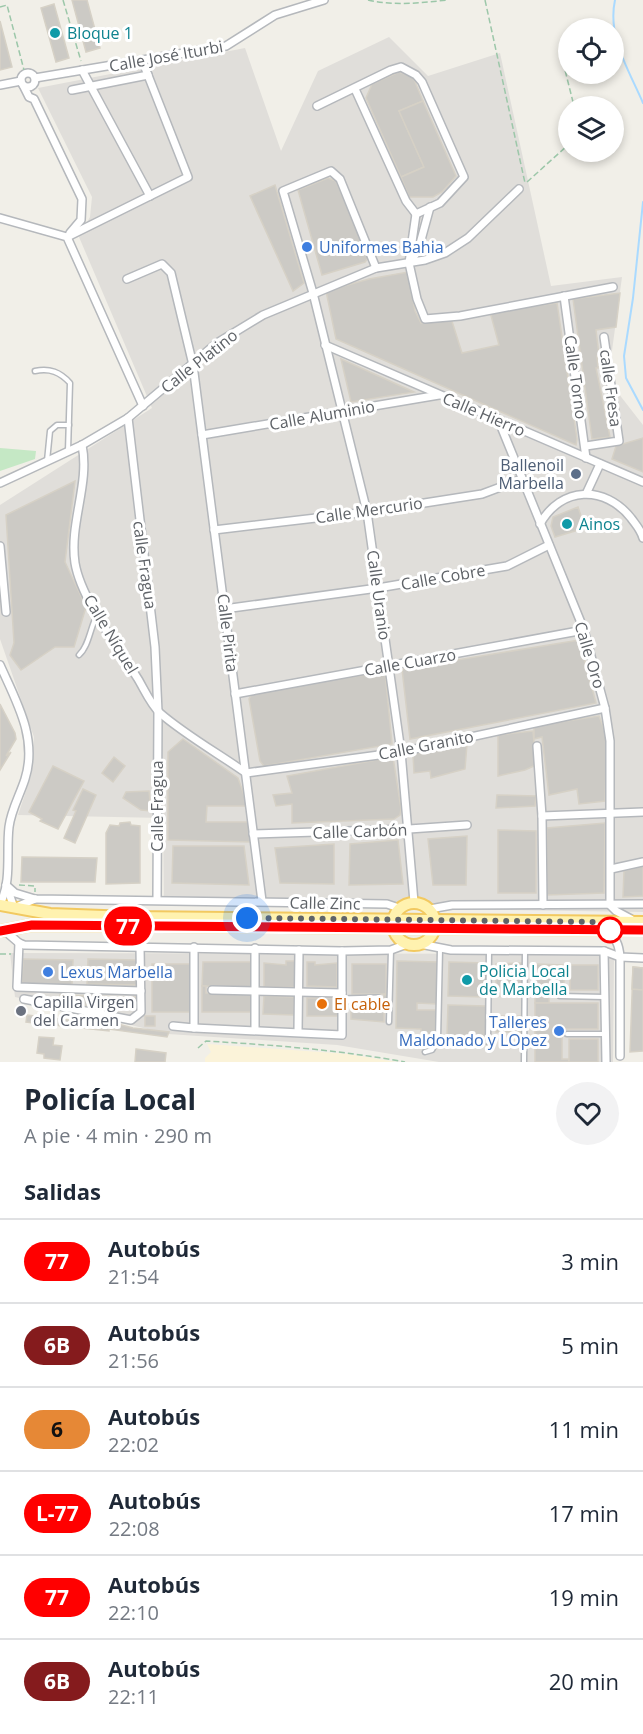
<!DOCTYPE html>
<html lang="es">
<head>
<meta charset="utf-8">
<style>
	body { margin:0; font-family:"Open Sans",sans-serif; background:#f2f2f3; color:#1f2937; height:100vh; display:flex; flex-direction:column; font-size:22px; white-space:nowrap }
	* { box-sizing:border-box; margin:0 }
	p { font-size:20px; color:#747a83 }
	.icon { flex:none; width:33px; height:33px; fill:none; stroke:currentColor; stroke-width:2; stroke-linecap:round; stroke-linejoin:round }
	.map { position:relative; height:1062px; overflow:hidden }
	.sheet { display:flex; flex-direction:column; background:#fff; flex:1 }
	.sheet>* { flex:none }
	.badge { padding:0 12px; border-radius:20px; font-size:21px; line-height:39px }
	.buttons { position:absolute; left:558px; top:18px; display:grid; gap:12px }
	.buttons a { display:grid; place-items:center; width:66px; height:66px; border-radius:50%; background:#fff; box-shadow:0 3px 9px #0003; font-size:30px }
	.you { position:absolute; width:30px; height:30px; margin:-15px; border:4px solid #fff; border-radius:50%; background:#1a73e8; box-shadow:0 0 0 9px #1a73e833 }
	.map>.badge { position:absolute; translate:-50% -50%; box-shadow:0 0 0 3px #fff }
	h2 { padding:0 24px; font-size:22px; line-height:54px }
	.round { display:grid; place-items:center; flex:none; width:63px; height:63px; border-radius:32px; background:#f2f2f3 }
	.headline { display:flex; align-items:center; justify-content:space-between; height:102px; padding:0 24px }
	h1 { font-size:28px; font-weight:700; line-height:45px }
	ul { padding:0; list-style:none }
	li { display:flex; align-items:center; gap:18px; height:84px; padding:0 24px; border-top:2px solid #e0e1e3 }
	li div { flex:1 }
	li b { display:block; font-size:22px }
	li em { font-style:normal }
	li .badge { min-width:66px; font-weight:700; text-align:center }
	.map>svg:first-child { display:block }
	.industrial { fill:#e0deda }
	.green { fill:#c5e8c5 }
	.sand { fill:#fbf3d9 }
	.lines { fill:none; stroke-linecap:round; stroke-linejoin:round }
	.stream { stroke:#aadaff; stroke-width:2 }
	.building { fill:#cccac5; stroke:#d6d1c6; stroke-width:1.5 }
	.lane-casing { stroke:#b5b8bc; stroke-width:7 }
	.street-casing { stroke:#b5b8bc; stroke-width:10 }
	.primary-casing { stroke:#f2c960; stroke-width:14 }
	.path { stroke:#9cc7a9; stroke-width:1.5; stroke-dasharray:6 3; stroke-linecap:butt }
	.lane { stroke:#fff; stroke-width:4 }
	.street { stroke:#fff; stroke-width:7 }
	.primary { stroke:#fff2af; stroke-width:10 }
	.line-casing { stroke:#fff; stroke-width:14 }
	.line { stroke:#f00; stroke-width:9 }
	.walk { stroke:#5f6368; stroke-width:6; stroke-dasharray:0 10.8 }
	.culture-dot { fill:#0f9aa8; stroke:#fff; stroke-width:2 }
	.shop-dot { fill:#3f7fe0; stroke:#fff; stroke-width:2 }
	.service-dot { fill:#5c6f8a; stroke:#fff; stroke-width:2 }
	.stop-dot { fill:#fff; stroke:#f00; stroke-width:3 }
	.food-dot { fill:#e8710a; stroke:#fff; stroke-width:2 }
	.worship-dot { fill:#6b7280; stroke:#fff; stroke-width:2 }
	.labels { text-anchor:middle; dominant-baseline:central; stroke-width:6; stroke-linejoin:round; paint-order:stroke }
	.culture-label { font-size:16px; fill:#0d838f; stroke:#fff; text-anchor:start }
	.street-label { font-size:16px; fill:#5f6368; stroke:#fff }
	.shop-label { font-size:16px; fill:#366cbe; stroke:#fff; text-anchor:start }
	.service-label { font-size:16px; fill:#4e5e75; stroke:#fff; text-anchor:end }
	.worship-label { font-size:16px; fill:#5b616d; stroke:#fff; text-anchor:start }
	.food-label { font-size:16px; fill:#c56008; stroke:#fff; text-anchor:start }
</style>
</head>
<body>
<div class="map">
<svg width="643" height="1062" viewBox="0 0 643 1062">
	<rect width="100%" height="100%" fill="#f1efe8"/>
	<g class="industrial">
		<polygon points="389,37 428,76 500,53 551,286 622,277 608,380 643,425 643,912 164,905 163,818 18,815 31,776 34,737 0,639 0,505 152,408 79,237 90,217 92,197 38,88 245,48 281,151 318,71"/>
		<polygon points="10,953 614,954 613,1062 439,1062 337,1045 168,1034 15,997"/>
	</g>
	<polygon class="green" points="0,448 36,451 35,459 0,471"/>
	<polygon class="sand" points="207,1044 348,1054 396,1062 205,1062 205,1058 211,1052"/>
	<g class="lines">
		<g class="stream">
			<path d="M615,0c-8,37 14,70 28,103"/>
			<polyline points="643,202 633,298 624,356 626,378 643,410"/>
		</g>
	</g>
	<g class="building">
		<polygon points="72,0 87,0 100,48 86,52"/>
		<polygon points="54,4 69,58 56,62 41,8"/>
		<polygon points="0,21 12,67 0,70"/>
		<polygon points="399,72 413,77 423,101 399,111 424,167 401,177 366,98 372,84"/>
		<polygon points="423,101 456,176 442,192 433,197 409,197 401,177 424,167 399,111"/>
		<polygon points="328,178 336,181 369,257 365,262 322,275 298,190"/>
		<polygon points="275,185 304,283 293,291 250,196"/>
		<polygon points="408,272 415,311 421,323 451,318 462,353 499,345 490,312 557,303 577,439 576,445 336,339 326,291 369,279"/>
		<polygon points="620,293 616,327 596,330 599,355 597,356 598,368 596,368 610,437 592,439 573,299"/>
		<polygon points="341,359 414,392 351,402"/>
		<polygon points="643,438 643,472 612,459 616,446"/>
		<polygon points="75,481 65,562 86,607 74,647 55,647 21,670 10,655 14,643 6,515"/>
		<polygon points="578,507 585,528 555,537 551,526 553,517"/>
		<polygon points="579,640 596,703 410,739 402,669"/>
		<polygon points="385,672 392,744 264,766 260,761 249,699 253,692"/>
		<polygon points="0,704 15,733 16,739 6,756 11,752 0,770"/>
		<polygon points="599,716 607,737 605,801 579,804 577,789 549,795 542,737 534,739 534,726"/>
		<polygon points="533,731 536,765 525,770 498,776 498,735"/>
		<polygon points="183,739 238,778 248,806 207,806 206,822 249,822 252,842 168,840 168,752"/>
		<polygon points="467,744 465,769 431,778 430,771 414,773 413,754"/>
		<polygon points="114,757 125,766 113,782 102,773"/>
		<polygon points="393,757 401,809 400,815 394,819 292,823 292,804 276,806 273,795 292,793 287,776"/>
		<polygon points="53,766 84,781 58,829 40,821 42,819 29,812"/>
		<polygon points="83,789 96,795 75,843 64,838 76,811 73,810"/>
		<polygon points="149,791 151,811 141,810 123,798 126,792"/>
		<polygon points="497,795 536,796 535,806 496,808"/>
		<polygon points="130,822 131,825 140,826 140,883 106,884 106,833 110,825 119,826 120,823"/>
		<polygon points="605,823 604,893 547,895 547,828"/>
		<polygon points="498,830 536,831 536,893 498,893"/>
		<polygon points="467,836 466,885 433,885 428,839"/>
		<polygon points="398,840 403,884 349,885 350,844"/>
		<polygon points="334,844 334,884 280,883 275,848"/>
		<polygon points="173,846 244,846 249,885 172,883"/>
		<polygon points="22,857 97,858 95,882 21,882"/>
		<polygon points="643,866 643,896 623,897 624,871"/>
		<polygon points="23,959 73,960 72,985 22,984"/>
		<polygon points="88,959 138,960 137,985 87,984"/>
		<polygon points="286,961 295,961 295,987 264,987 264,963 286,965"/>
		<polygon points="397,961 438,962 437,1004 417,1003 417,1010 436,1010 435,1034 421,1034 421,1029 396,1028"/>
		<polygon points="203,962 252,962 252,987 202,986"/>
		<polygon points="307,962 315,962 315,965 337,963 337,987 307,986"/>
		<polygon points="449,962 487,963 486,997 448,996"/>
		<polygon points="522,963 523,996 496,996 496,964"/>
		<rect x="152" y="964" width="39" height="48"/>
		<rect x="352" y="964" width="34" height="30"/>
		<polygon points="535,964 564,965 564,991 535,991"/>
		<rect x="570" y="965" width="28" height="25"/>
		<polygon points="633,967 643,968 643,1051 630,1052"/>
		<polygon points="633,967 643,968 643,990 632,989"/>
		<polygon points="202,986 206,986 206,993 251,994 251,1012 202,1012"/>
		<rect x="535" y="991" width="14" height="12"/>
		<polygon points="384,994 388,996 384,1003 384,1022 351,1019 351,1005 381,1005"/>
		<polygon points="60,995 124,997 124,1006 138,1006 135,1009 98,1008 61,1000"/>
		<polygon points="264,996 294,997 294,1015 263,1014"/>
		<polygon points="124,997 138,997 138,1005 124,1006"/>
		<rect x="307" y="998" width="31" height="18"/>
		<polygon points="535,1003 598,1003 598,1029 562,1029 562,1059 569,1059 569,1062 535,1062"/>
		<polygon points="448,1005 486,1006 486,1041 447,1035"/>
		<polygon points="27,1015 109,1025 111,1022 133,1028 169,1032 167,1037 109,1029 109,1031 26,1022"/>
		<rect x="145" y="1016" width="10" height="10"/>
		<rect x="496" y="1016" width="25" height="16"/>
		<polygon points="39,1037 54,1038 53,1045 62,1046 60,1060 44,1058 44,1054 37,1053"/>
		<rect x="569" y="1039" width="29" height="23"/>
		<polygon points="136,1049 166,1053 165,1062 135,1062"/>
	</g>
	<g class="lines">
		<defs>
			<g id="lane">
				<path d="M35,371c15,-3 25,1 35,12l-2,68"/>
				<polyline points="47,461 50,431 57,425 69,425"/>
				<path d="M79,655c10,-9 11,-27 18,-40"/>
				<polyline points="560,996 604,997"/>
				<polyline points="389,1022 391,950"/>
				<polyline points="567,1034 605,1034"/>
				<polyline points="488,1042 489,951"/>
				<polyline points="425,1052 432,1050 438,1039 440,949"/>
				<polyline points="524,1062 525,951"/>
			</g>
			<g id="street">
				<polyline points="82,70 150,196"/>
				<circle cx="28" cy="80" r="7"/>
				<polyline points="35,78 226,46 275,15 324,0"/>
				<polyline points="0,85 21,81"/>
				<polyline points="23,85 29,97 34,99 82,199 81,220 70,233"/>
				<polyline points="355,89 406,201 416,214"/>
				<polyline points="72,90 148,75"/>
				<polyline points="317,106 391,70 401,67 416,75 422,82 464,177 440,203 416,214"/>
				<polyline points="416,214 409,263 417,299 425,319 460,316 613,287"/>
				<polyline points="0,218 67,237 143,406"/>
				<polyline points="67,237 188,177 142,60"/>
				<polyline points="409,263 418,251 430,207"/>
				<polyline points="376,268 340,179 331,171 283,191 313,293 367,512 401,752 414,902"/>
				<polyline points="127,279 162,264 171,273 193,365 262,901"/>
				<polyline points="564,296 586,458"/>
				<polyline points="325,345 643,482"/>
				<polyline points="128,418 155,647 158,712 157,900"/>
				<polyline points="498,419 584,630 605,708 610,741 610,905 616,911 631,919"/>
				<polyline points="202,435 439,395"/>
				<path d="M82,445c8,39 -13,78 -7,118 6,36 43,84 63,116 6,10 13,26 22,34 24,21 59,41 86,60l155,-21 204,-44"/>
				<polyline points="586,446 619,441 604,337"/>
				<polyline points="0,483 82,445 128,418 217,343 263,315 376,268 425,260 445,253 468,238 519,189"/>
				<polyline points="587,492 600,464"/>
				<path d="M540,524c21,-38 65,-39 91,-6 5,7 10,12 12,20"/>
				<polyline points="214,530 367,512 482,494 522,479"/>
				<polyline points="0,546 6,612"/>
				<polyline points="224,609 378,588 507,566 549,545"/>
				<path d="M0,665c16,36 38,73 25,114 -5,16 -14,31 -16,48 -3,25 3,54 -9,77"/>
				<polyline points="235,694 584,630"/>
				<polyline points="537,746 542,816 543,905"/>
				<polyline points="542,816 643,812"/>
				<polyline points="253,834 409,829 467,825"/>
				<polyline points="611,869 643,862"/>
				<polyline points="6,885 15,893 35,899 387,904 399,908"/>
				<polyline points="7,887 14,908 35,899"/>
				<polyline points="430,909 452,905 643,904"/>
				<path d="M606,930c10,8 13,14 14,27v99"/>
				<polyline points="2,933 5,931 19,943 24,945 342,951 391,950 407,944"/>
				<polyline points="19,943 17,987 141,991"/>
				<polyline points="420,944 451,950 604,951 620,957 643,958"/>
				<polyline points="604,951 606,1062"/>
				<polyline points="212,990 342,993"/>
				<polyline points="24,999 131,1020 141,1012 140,947"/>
				<polyline points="342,1000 378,999"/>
				<polyline points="173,1026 194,1028 194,947"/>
				<polyline points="194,1028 342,1035 342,951"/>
				<polyline points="255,1030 255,948"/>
				<polyline points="298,1032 299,950"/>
			</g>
			<g id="primary">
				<circle cx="414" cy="924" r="21"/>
				<polyline points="0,905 50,914 130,917 643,922"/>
				<polyline points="0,931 32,925 643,930"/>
			</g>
		</defs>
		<use href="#lane" class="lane-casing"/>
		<use href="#street" class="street-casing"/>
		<use href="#primary" class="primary-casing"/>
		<g class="path">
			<polyline points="63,0 81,61"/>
			<path d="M368,0c26,6 53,3 79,0"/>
			<polyline points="485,0 525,183"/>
			<polyline points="0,7 7,5 24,70"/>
			<polyline points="563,62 574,106"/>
			<polyline points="527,182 568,145"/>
			<polyline points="19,885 35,886 35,892"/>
			<polyline points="0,954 11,954"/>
			<path d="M198,1048l8,-7c67,4 133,9 199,21"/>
		</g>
		<use href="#lane" class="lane"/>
		<use href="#street" class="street"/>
		<use href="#primary" class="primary"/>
	</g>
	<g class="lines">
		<defs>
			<polyline id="line" points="0,931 32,925 643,930"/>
		</defs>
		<use href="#line" class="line-casing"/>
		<use href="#line" class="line"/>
		<polyline class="walk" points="247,918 595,922 610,930"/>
	</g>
	<g class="culture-dot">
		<circle cx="55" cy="33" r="6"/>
		<circle cx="567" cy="524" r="6"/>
		<circle cx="467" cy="980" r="6"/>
	</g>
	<g class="shop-dot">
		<circle cx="307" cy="247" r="6"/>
		<circle cx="48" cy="972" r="6"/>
		<circle cx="559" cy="1031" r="6"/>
	</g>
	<circle class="service-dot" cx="576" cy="474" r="6"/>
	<circle class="stop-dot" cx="610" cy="930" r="12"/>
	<circle class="food-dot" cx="322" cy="1004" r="6"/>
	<circle class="worship-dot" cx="21" cy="1011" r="6"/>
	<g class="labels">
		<g class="culture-label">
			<text x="67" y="33">Bloque 1</text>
			<text x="579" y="524">Ainos</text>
			<text x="479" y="971">Policia Local<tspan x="479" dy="18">de Marbella</tspan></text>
		</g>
		<g class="street-label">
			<text transform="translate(166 56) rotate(-10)">Calle José Iturbi</text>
			<text transform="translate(199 361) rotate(-38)">Calle Platino</text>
			<text transform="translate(576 377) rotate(82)">Calle Torno</text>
			<text transform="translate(611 388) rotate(82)">calle Fresa</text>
			<text transform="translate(484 414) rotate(23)">Calle Hierro</text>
			<text transform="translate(322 415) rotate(-10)">Calle Aluminio</text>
			<text transform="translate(369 510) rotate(-8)">Calle Mercurio</text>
			<text transform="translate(145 565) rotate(82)">calle Fragua</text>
			<text transform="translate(443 577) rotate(-10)">Calle Cobre</text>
			<text transform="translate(379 595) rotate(82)">Calle Uranio</text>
			<text transform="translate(228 633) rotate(83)">Calle Pirita</text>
			<text transform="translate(111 634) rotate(59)">Calle Níquel</text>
			<text transform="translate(590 655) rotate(73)">Calle Oro</text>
			<text transform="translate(410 662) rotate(-10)">Calle Cuarzo</text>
			<text transform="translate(426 745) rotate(-11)">Calle Granito</text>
			<text transform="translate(157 806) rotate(-90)">Calle Fragua</text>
			<text transform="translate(360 831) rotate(-2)">Calle Carbón</text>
			<text transform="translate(325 903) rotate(1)">Calle Zinc</text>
		</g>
		<g class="shop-label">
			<text x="319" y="247">Uniformes Bahia</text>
			<text x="60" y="972">Lexus Marbella</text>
			<text x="547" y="1022" text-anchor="end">Talleres<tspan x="547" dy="18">Maldonado y LOpez</tspan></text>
		</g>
		<g class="service-label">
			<text x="564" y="465">Ballenoil<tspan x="564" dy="18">Marbella</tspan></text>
		</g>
		<g class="worship-label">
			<text x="33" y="1002">Capilla Virgen<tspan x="33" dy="18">del Carmen</tspan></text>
		</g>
		<g class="food-label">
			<text x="334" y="1004">El cable</text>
		</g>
	</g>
</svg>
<div class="buttons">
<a><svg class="icon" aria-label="locate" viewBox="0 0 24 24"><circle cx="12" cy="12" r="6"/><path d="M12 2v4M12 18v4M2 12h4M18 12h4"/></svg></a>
<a><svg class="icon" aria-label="layers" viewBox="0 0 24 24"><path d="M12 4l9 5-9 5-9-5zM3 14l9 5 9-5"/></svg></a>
</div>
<div class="you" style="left:247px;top:918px"></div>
<b class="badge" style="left:128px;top:926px;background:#f00;color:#fff">77</b>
</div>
<section class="sheet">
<div class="headline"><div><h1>Policía Local</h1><p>A pie · 4 min · 290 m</p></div><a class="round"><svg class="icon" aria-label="heart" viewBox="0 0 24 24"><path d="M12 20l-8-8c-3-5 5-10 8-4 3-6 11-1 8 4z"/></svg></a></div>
<h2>Salidas</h2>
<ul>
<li><span class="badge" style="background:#f00;color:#fff">77</span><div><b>Autobús</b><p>21:54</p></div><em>3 min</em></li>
<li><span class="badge" style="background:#851b1d;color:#fff">6B</span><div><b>Autobús</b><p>21:56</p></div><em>5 min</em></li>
<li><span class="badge" style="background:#e68836;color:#111">6</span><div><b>Autobús</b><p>22:02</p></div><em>11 min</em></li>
<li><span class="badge" style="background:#f00;color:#fff">L-77</span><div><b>Autobús</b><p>22:08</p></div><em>17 min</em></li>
<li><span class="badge" style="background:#f00;color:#fff">77</span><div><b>Autobús</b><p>22:10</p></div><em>19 min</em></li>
<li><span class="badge" style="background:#851b1d;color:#fff">6B</span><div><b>Autobús</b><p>22:11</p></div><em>20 min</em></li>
</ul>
</section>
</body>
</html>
